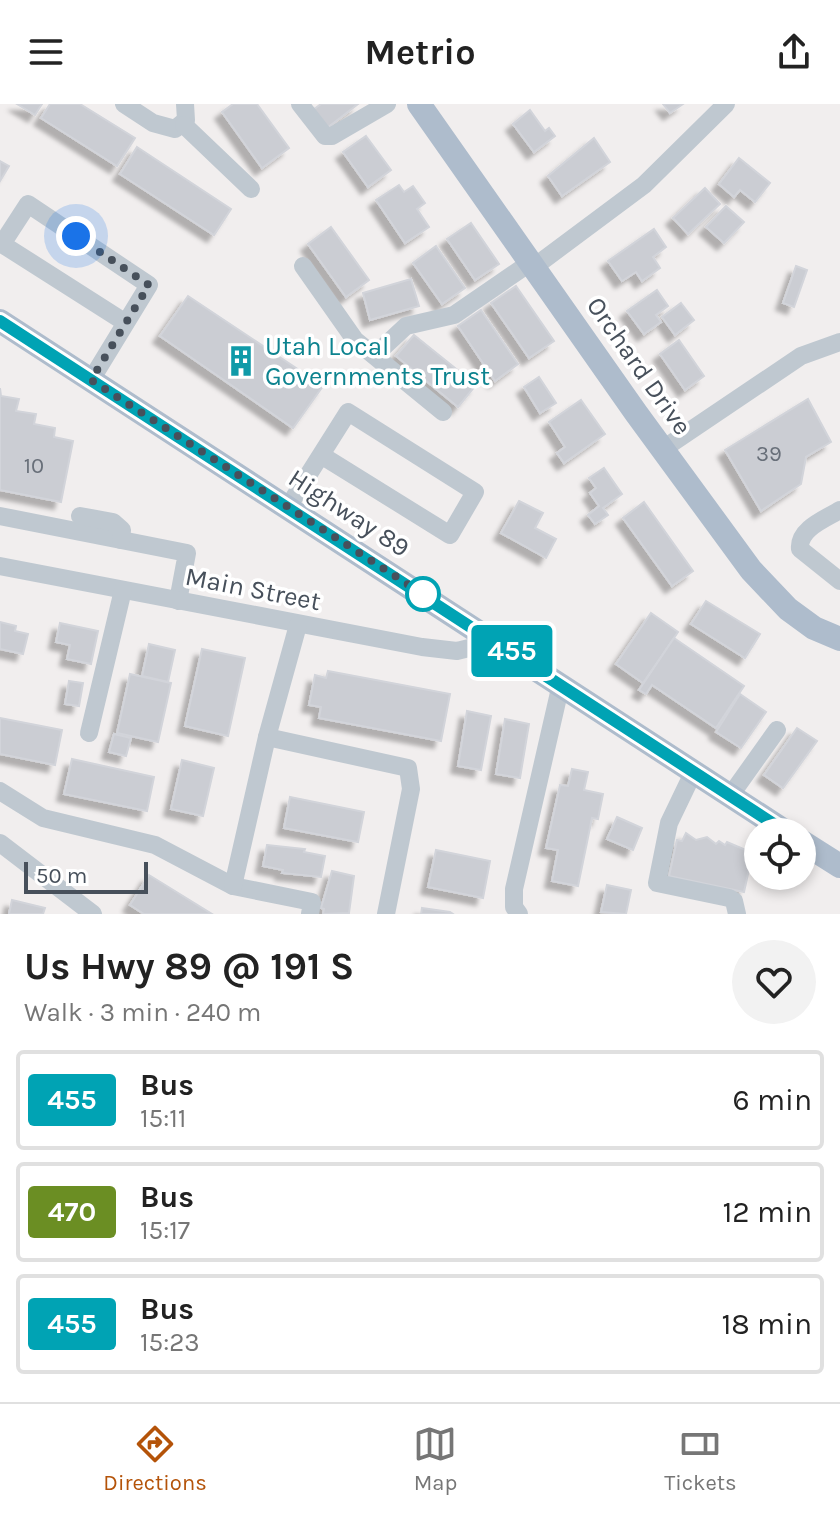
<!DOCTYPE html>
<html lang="en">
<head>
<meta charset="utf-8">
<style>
	body { margin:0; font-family:Karla,sans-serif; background:#f2f2f2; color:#222; height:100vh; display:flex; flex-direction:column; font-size:30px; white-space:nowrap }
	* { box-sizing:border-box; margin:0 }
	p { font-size:26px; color:#767676 }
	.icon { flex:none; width:44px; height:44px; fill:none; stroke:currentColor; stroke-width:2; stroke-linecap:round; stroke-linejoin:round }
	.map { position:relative; height:810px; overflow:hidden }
	.details { display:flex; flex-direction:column; background:#fff; flex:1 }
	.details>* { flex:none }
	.badge { padding:0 16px; border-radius:6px; font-size:28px; line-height:52px }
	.buttons { position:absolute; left:744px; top:714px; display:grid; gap:16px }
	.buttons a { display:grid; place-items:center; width:72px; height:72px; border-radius:50%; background:#fff; box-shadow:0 4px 12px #0003; font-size:40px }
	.scale { position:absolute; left:24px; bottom:20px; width:124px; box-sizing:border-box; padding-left:8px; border:4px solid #47505b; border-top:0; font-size:22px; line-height:28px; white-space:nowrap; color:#47505b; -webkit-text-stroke:6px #fff; paint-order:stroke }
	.you { position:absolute; width:40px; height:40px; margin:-20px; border:6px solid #fff; border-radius:50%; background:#1a73e8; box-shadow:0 0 0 12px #1a73e833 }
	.map>.badge { position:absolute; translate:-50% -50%; box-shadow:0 0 0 4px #fff }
	.round { display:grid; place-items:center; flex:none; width:84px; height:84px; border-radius:42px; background:#f2f2f2 }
	.headline { display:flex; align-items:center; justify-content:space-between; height:136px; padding:0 24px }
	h1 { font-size:38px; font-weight:700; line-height:60px }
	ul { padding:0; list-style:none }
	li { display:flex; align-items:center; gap:24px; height:100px; margin:0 16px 12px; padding:0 8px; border:4px solid #e0e0e0; border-radius:8px }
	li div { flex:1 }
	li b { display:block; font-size:30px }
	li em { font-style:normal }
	li .badge { min-width:88px; font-weight:700; text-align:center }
	header { display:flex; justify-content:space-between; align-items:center; height:104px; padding:0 24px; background:#fff; font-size:36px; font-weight:700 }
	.dock { display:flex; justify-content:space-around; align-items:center; height:112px; border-top:2px solid #e0e0e0; background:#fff; font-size:22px; color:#767676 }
	.dock a { display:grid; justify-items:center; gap:4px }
	.dock .current { color:#b45309 }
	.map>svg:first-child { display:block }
	.building { fill:#cbcdd3; stroke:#d2d4da; stroke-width:2; filter:url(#shadow) }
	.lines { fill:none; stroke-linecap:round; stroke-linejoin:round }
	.minor { stroke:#bfc8d0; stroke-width:18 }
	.major { stroke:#aebccc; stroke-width:24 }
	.line-casing { stroke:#fff; stroke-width:18 }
	.line { stroke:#00a3b4; stroke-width:12 }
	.walk { stroke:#47505b; stroke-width:8; stroke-dasharray:0 14.4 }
	.stop-dot { fill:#fff; stroke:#00a3b4; stroke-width:4 }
	.labels { text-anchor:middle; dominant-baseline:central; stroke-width:7; stroke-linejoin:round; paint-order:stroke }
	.number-label { font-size:22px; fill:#686f79 }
	.culture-label { font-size:26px; fill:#0d838f; stroke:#fff; text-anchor:start }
	.street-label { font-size:26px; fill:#47505b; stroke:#fff }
</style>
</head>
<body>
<header><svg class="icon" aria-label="menu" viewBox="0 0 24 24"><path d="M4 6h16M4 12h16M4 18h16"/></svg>Metrio<svg class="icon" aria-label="share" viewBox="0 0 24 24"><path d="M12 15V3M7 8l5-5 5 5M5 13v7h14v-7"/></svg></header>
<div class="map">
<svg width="840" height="810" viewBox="0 0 840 810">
	<defs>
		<filter id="shadow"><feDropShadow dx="-7" dy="7" stdDeviation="2" flood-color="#0004"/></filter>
	</defs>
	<rect width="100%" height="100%" fill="#f1eeee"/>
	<g class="building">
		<polygon points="17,0 42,0 35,11"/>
		<polygon points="50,0 80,0 135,34 117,62 41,14"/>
		<polygon points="233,0 257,0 289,44 262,64 222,8"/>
		<polygon points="321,0 358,0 327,24 313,6"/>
		<polygon points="663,0 683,0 670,9"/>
		<polygon points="530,6 545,27 549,24 555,32 534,48 513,20"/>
		<polygon points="366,32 391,66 368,83 343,48"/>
		<polygon points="594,34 610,58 562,92 548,72"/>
		<polygon points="137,43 231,105 214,131 120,70"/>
		<polygon points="739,54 770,79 755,98 740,86 734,93 719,80"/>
		<polygon points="0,57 9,62 0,77"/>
		<polygon points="399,81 404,88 413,82 425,99 417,105 429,123 405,139 376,96"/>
		<polygon points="705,84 720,100 688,130 673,114"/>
		<polygon points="726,102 744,118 724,139 706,123"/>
		<polygon points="471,119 499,160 475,176 447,135"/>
		<polygon points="331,123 369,176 346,193 308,140"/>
		<polygon points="654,125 666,143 653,153 660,164 642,177 636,168 622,177 608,157"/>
		<polygon points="436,142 465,184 442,200 413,159"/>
		<polygon points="796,162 807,166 794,203 783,199"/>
		<polygon points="411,175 419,202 370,216 363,189"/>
		<polygon points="516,182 554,237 529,254 491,199"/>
		<polygon points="657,186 668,202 656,211 661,218 644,230 627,207"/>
		<polygon points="188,192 323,282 293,324 160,232"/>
		<polygon points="681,199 694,216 675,231 662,213"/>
		<polygon points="481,206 518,260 495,277 458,222"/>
		<polygon points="414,231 476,281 458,303 396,252"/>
		<polygon points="679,236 704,272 685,286 660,250"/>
		<polygon points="539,273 556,299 540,309 524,283"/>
		<polygon points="0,284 1,292 19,295 16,307 36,310 34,320 55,324 54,333 73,337 61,398 0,386"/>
		<polygon points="808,295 831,338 806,353 801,380 761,407 725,346"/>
		<polygon points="581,296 605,330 564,359 557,349 565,343 549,318"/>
		<polygon points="604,364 622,390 603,404 608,411 595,420 588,411 599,402 590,389 596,384 589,374"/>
		<polygon points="519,397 543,409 535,424 556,435 546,454 501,429"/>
		<polygon points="644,398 693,467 672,482 623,414"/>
		<polygon points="706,497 760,530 745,554 691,520"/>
		<polygon points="651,509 678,528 643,579 616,560"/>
		<polygon points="0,518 16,522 15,527 28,530 23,550 0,545"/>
		<polygon points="60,519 98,527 91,560 67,555 70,541 56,538"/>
		<polygon points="674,534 744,582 716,624 652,581 646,590 639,586"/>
		<polygon points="149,540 175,546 168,578 142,572"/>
		<polygon points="202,545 245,554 228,632 185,622"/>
		<polygon points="328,567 450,590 441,637 319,614 321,603 309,601 315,571 326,574"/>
		<polygon points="130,570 171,579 158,638 117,629"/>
		<polygon points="69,577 83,579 79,602 65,600"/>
		<polygon points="740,590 766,608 741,644 716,628"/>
		<polygon points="467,607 491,612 481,666 458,662"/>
		<polygon points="0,614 62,626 55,661 0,650"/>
		<polygon points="505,615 529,620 520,674 496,670"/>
		<polygon points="797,624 817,637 783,684 764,671"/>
		<polygon points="114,630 131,634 126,652 109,648"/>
		<polygon points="72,655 154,673 147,707 64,690"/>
		<polygon points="182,656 214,664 203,712 171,705"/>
		<polygon points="572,665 588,668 584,686 603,690 598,715 592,714 578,782 552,777 558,746 546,744 560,681 568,682"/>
		<polygon points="290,693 364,708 358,738 284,724"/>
		<polygon points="617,713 642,724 633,746 607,735"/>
		<polygon points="686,729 696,736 707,733 716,740 719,737 725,741 727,738 748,747 745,751 752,752 744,788 669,772 677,736 682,737"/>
		<polygon points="267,741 305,745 304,748 325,752 321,773 282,769 283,766 263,762"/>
		<polygon points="436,746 490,757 483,794 428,783"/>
		<polygon points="332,767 354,772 349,809 323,810 324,805 321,804"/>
		<polygon points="149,771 212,810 144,810 130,801"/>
		<polygon points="607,781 631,786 626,810 601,808"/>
		<polygon points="12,796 45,804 43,810 9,810"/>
		<polygon points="422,804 450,808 453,810 421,810"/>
	</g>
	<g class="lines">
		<g class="minor">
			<polyline points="124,0 153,19 175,25 186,16 185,0"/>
			<polyline points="300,0 325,32 332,32 387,0"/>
			<polyline points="184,21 251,85"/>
			<polyline points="303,162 355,236 443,308"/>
			<polyline points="534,163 644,81 726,0"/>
			<polyline points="375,251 406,222 454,211 531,158"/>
			<polyline points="91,276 149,181 28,100 2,140 126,219"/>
			<polyline points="663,345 801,252 840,238"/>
			<path d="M288,403c20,-32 40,-63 60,-95l127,80 -25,43 -129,-80"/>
			<path d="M840,406c-15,9 -42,19 -40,39l40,32"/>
			<polyline points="0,412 187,449 178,497"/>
			<polyline points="80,412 113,418 122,426 121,436"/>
			<polyline points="0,462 422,543 457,547 497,537"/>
			<polyline points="89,629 123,486"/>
			<polyline points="267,633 408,664 411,685 386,810"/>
			<polyline points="693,669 669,719 657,779 729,794 734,797 737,810"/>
			<polyline points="0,687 43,714 155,741 233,782 312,798 310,810"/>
			<polyline points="730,692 777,626"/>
			<polyline points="0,739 93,810"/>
			<polyline points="233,782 267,633 298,521"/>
			<polyline points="519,810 514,803 514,785 561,580"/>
		</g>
		<g class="major">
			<polyline points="419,0 636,309 751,466 788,505 814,524 840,535"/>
			<polyline points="0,217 786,728"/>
			<polyline points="802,738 840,762"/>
		</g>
	</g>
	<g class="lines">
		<defs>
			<polyline id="line" points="0,217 786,728"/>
		</defs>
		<use href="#line" class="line-casing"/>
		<use href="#line" class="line"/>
		<polyline class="walk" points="76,132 149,181 91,276 423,490"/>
	</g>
	<defs>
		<symbol id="building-bare" viewBox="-9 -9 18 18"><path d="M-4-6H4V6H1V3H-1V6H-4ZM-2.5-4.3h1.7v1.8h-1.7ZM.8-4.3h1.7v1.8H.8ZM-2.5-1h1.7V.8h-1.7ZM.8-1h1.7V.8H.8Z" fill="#0f9aa8" stroke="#fff" stroke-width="2.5" paint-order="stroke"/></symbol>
	</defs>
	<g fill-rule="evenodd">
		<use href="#building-bare" x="219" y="235" width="44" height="44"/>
	</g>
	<circle class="stop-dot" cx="423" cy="490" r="16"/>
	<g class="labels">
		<g class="number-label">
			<text x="769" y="350">39</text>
			<text x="34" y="362">10</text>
		</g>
		<g class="culture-label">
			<text x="265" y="242">Utah Local<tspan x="265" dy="30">Governments Trust</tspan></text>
		</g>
		<g class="street-label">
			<text transform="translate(639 262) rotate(55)">Orchard Drive</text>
			<text transform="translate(349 409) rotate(33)">Highway 89</text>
			<text transform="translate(253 485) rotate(11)">Main Street</text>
		</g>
	</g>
</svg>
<div class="buttons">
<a><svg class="icon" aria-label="locate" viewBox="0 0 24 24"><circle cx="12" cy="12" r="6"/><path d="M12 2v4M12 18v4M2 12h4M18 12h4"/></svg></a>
</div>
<div class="scale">50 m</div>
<div class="you" style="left:76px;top:132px"></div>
<b class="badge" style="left:512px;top:547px;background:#00a3b4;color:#fff">455</b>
</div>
<section class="details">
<div class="headline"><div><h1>Us Hwy 89 @ 191 S</h1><p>Walk · 3 min · 240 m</p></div><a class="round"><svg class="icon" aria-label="heart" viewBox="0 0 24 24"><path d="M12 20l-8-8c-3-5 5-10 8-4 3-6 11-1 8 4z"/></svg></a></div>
<ul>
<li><span class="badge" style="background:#00a3b4;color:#fff">455</span><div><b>Bus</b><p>15:11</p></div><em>6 min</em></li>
<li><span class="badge" style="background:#6b8e23;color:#fff">470</span><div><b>Bus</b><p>15:17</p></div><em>12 min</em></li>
<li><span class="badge" style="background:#00a3b4;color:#fff">455</span><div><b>Bus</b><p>15:23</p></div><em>18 min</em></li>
</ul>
</section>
<nav class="dock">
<a class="current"><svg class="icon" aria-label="directions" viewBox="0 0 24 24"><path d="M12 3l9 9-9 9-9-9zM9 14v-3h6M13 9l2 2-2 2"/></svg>Directions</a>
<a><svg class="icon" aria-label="map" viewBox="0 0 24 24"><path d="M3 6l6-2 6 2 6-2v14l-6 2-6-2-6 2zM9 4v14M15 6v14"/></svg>Map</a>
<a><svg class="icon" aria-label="tickets" viewBox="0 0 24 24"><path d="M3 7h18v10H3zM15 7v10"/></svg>Tickets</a>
</nav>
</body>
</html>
